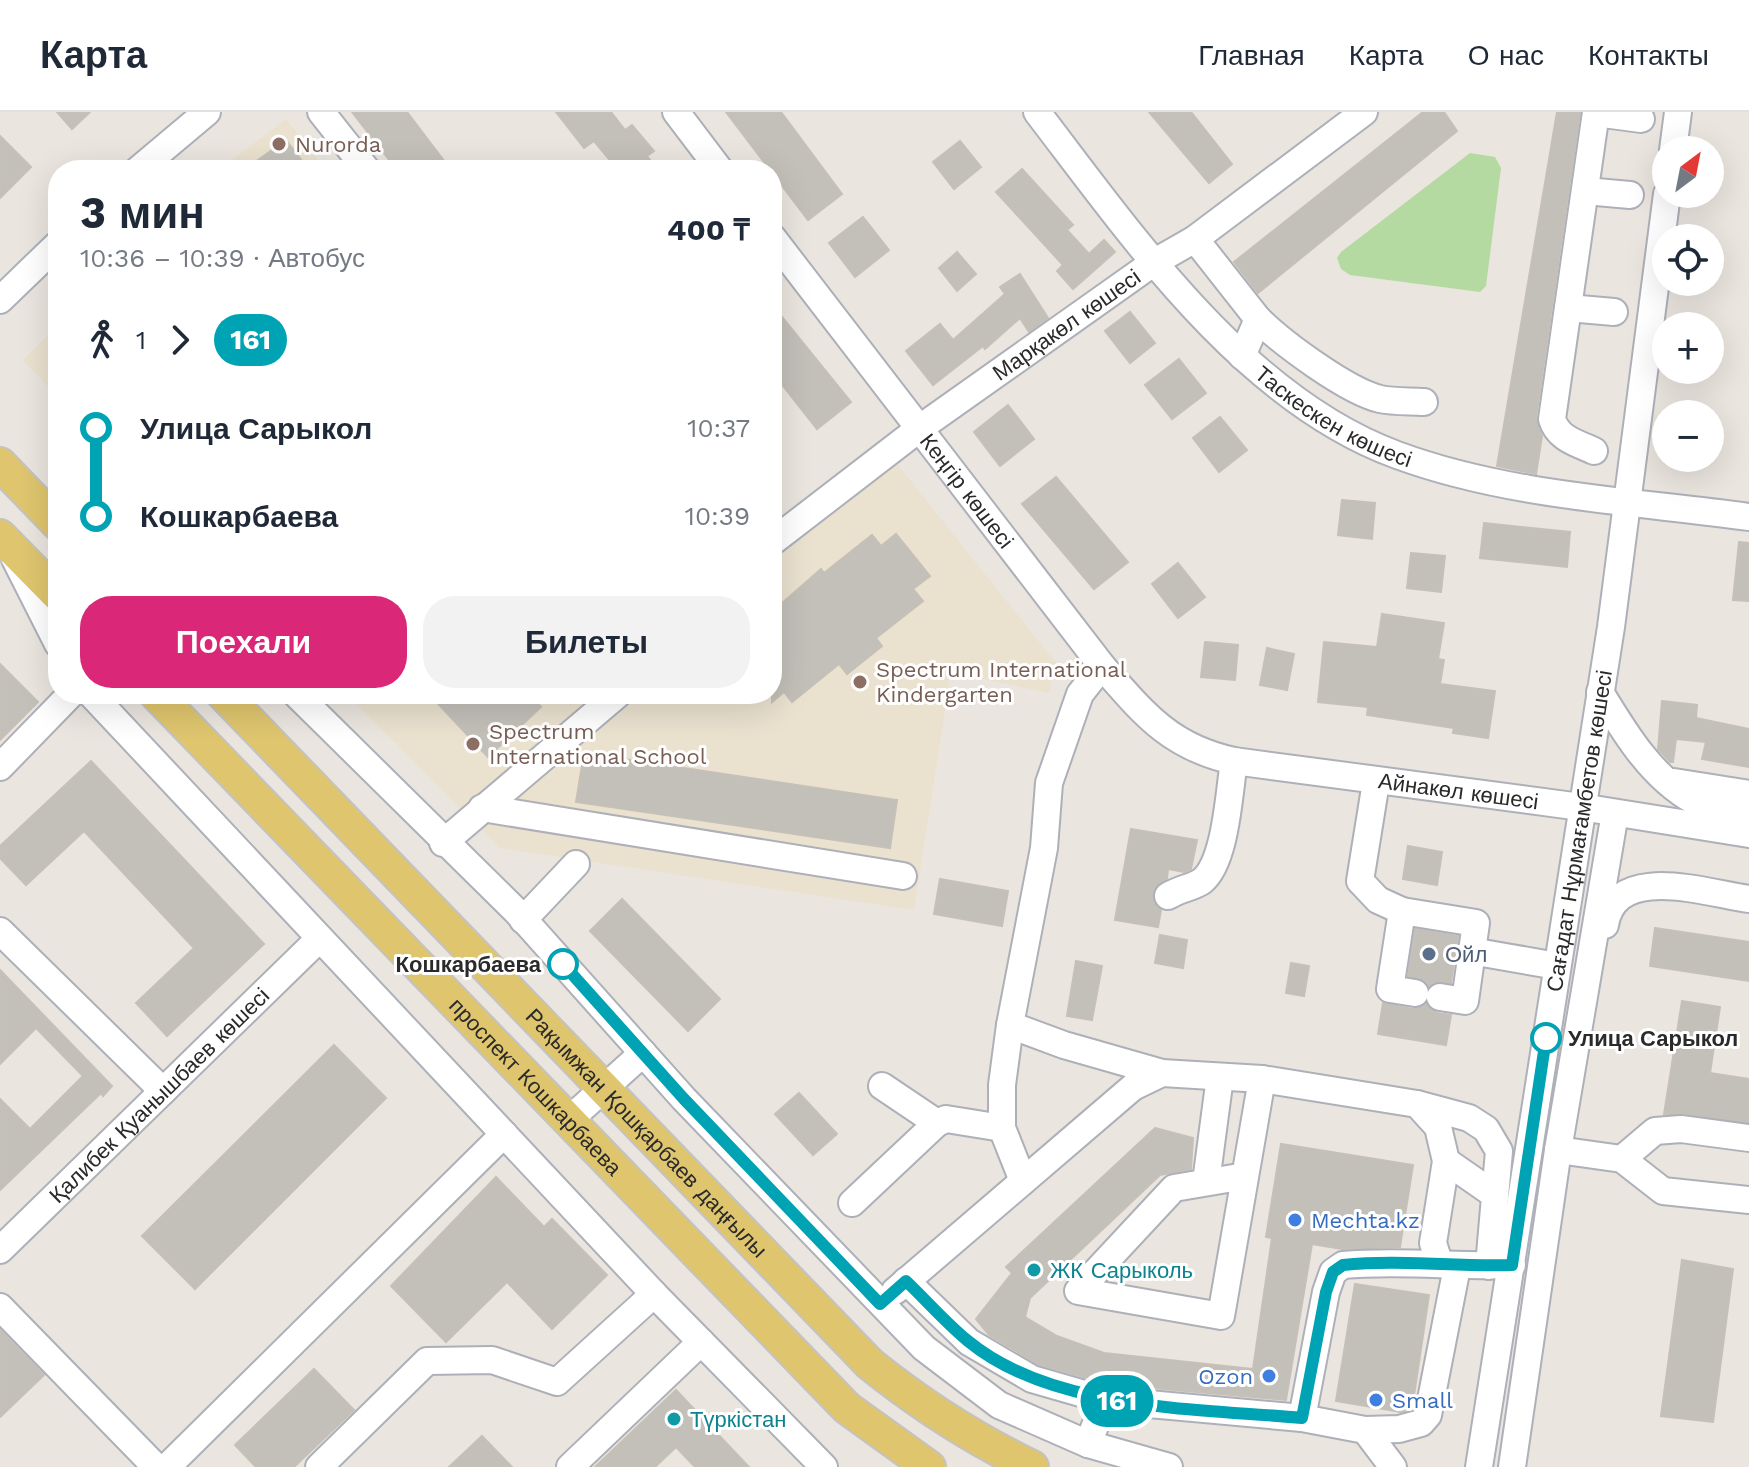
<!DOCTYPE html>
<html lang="ru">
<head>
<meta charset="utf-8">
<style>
	body { margin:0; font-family:"Work Sans",sans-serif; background:#f2f2f3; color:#1f2937; height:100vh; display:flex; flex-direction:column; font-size:30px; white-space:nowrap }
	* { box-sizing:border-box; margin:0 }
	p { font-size:26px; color:#747a83 }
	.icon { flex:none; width:44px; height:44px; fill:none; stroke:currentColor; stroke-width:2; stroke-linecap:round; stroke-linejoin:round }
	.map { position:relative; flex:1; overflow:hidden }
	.details { position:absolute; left:48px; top:48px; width:734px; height:544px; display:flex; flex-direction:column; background:#fff; border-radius:32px; box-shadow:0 8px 32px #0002 }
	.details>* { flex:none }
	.badge { padding:0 16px; border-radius:26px; font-size:28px; line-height:52px }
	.needle { width:52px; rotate:32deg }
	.buttons { position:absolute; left:1652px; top:24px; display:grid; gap:16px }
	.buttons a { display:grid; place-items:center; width:72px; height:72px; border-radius:50%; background:#fff; box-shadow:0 8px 32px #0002; font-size:40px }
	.map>.badge { position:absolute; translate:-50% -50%; box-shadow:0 0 0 4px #fff }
	.legs { display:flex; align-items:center; gap:12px; height:88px; padding:0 32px; font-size:26px }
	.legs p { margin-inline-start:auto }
	.head { display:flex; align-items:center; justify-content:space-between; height:136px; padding:0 32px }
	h1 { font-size:44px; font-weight:700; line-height:60px }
	.button { display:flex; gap:16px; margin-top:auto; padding:16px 32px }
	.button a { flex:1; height:92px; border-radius:32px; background:#db2777; color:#fff; font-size:32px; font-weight:700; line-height:92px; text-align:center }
	.button a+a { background:#f2f2f3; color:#1f2937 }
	ul { padding:0 32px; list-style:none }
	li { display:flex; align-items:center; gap:28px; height:88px; font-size:30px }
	li i { display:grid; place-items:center; width:12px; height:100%; margin:0 10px; background:currentColor }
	li i::after { content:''; width:20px; height:20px; margin:-10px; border:6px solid; border-radius:50%; background:#fff }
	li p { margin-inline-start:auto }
	li:first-child i { background:linear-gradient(#0000 50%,currentColor 0) }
	li:last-child i { background:linear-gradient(currentColor 50%,#0000 0) }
	header { display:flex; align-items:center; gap:48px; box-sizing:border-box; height:112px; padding:0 40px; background:#fff; border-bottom:2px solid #e0e1e3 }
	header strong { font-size:38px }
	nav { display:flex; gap:44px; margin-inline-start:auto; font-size:28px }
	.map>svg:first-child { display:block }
	.education { fill:#eae1cf }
	.green { fill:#b4daa1 }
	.building { fill:#c3bfb9; stroke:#c5c0b8; stroke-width:2 }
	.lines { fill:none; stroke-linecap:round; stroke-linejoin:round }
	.minor-casing { stroke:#aeb0b9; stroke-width:30 }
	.major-casing { stroke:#c3c3c3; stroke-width:36 }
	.minor { stroke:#fff; stroke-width:26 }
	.major { stroke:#dfc56e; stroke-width:32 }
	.line-1-casing { stroke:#fff; stroke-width:18 }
	.line-1 { stroke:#00a3b4; stroke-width:12 }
	.education-dot { fill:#8d6e63; stroke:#fff; stroke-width:3 }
	.service-dot { fill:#5c6f8a; stroke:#fff; stroke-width:3 }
	.stop-1-dot { fill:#fff; stroke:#00a3b4; stroke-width:4 }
	.shop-dot { fill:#3f7fe0; stroke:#fff; stroke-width:3 }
	.culture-dot { fill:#0f9aa8; stroke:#fff; stroke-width:3 }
	.labels { text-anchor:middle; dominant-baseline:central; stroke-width:6; stroke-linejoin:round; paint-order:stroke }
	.education-label { font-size:22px; fill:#785e54; stroke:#fff; text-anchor:start }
	.street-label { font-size:22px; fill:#2a2a2a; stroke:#fff }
	.service-label { font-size:22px; fill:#4e5e75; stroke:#fff; text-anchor:start }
	.stop-label { font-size:22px; font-weight:bold; fill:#2a2a2a; stroke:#fff; text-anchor:end }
	.shop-label { font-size:22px; fill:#366cbe; stroke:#fff; text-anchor:start }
	.culture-label { font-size:22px; fill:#0d838f; stroke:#fff; text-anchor:start }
</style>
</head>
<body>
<header>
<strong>Карта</strong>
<nav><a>Главная</a><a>Карта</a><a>О нас</a><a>Контакты</a></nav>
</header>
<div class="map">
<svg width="1749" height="1355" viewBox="0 0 1749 1355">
	<rect width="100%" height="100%" fill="#eae5de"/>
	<g class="education">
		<polygon points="286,7 326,58 219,58"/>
		<polygon points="58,213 58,285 23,248"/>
		<polygon points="893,347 1056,551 1049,581 951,560 914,798 500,736 346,582 772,582 772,440"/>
	</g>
	<polygon class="green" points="1470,41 1495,45 1501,56 1486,174 1480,180 1350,163 1341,157 1337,146 1341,140"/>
	<g class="building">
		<polygon points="57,0 90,0 72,17"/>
		<polygon points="352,0 407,0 451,58 397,58"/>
		<polygon points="556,0 611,0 625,18 632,13 654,39 647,44 658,58 618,58 594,29 584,36"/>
		<polygon points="726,0 781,0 842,82 808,108"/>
		<polygon points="1149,0 1191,0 1232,52 1209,71"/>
		<polygon points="1423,0 1444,0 1457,19 1258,181 1234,150"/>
		<polygon points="1557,0 1580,0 1536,305 1542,324 1536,362 1497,354"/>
		<polygon points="0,24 31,55 0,86"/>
		<polygon points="286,28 309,58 244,58"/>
		<polygon points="960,29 981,55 954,77 933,50"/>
		<polygon points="1022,57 1073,113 1067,118 1089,142 1104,128 1115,140 1073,177 1057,159 1063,153 996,80"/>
		<polygon points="863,105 889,138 855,165 829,131"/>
		<polygon points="957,140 976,162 957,179 939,156"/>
		<polygon points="1020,162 1048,206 1029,220 1020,206 985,237 983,234 933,273 906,239 940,212 953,228 1005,182 1000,175"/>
		<polygon points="1130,200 1155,231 1130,251 1105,219"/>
		<polygon points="782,205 851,290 817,317 772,260 772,214"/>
		<polygon points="1179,247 1206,281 1172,307 1145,273"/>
		<polygon points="1008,293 1034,327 1000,354 974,320"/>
		<polygon points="1220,305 1247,338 1219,360 1193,326"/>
		<polygon points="1056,365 1128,450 1094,477 1022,392"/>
		<polygon points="1342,388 1375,391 1372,427 1338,423"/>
		<polygon points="1484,411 1570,420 1567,455 1480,446"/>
		<polygon points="896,422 930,464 913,477 923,489 876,526 882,534 847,562 839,552 792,590 784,580 772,590 772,500 821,457 824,461 872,423 881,434"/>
		<polygon points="1739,430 1749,431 1749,489 1733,488"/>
		<polygon points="1411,441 1445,444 1441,480 1407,476"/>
		<polygon points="1178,451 1205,485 1178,506 1152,472"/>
		<polygon points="1382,502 1444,511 1438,547 1444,548 1440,572 1495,579 1488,626 1453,621 1454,616 1367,603 1368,595 1318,590 1324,530 1377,535"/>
		<polygon points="1205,530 1238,533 1235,568 1201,565"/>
		<polygon points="1267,536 1294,542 1287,578 1260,573"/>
		<polygon points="0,552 38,590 0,628"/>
		<polygon points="429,582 529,582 541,595 488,645"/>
		<polygon points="1662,589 1697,593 1696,606 1749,617 1749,655 1702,647 1706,630 1676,627 1673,650 1670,650 1658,637"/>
		<polygon points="584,641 897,688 890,736 576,690"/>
		<polygon points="91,649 264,832 167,924 136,891 194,836 84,719 26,773 0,746 0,734"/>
		<polygon points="1131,717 1197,728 1191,757 1184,760 1168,757 1167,767 1154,777 1154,791 1161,798 1158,815 1115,808"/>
		<polygon points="1408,734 1442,740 1437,773 1403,767"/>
		<polygon points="940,767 1008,779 1002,814 934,802"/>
		<polygon points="622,787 720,887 688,919 590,819"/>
		<polygon points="1655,816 1749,830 1749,869 1650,854"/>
		<polygon points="1415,817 1458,824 1451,871 1435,870 1429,874 1424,868 1408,864"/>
		<polygon points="1160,823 1187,828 1183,856 1155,851"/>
		<polygon points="1076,849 1102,854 1092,908 1067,904"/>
		<polygon points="1291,851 1309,854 1304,884 1286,881"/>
		<polygon points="0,858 112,974 103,984 101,981 0,1078 0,987 30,1017 83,964 36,916 0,952"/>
		<polygon points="1682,889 1720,895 1710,961 1749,967 1749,1010 1664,1002"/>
		<polygon points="1383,891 1412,897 1426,892 1437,901 1451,903 1446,933 1378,922"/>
		<polygon points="334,933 386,986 195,1177 142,1124"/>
		<polygon points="799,981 837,1022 813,1043 775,1002"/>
		<polygon points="1155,1016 1193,1026 1191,1057 1160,1063 1030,1186 1025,1205 1057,1224 1104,1241 1253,1257 1272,1126 1266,1125 1281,1032 1413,1053 1400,1135 1342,1137 1312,1132 1286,1288 1108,1272 1038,1252 989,1223 976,1207 1012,1161 1006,1155"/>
		<polygon points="496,1065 544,1115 552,1107 607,1163 552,1217 507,1170 446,1230 391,1174"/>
		<polygon points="1682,1148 1733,1157 1713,1310 1661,1304"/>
		<polygon points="1355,1172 1429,1183 1412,1297 1401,1300 1336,1289"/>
		<polygon points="0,1218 44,1263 0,1305"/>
		<polygon points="314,1257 354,1298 294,1355 256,1355 235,1333"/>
		<polygon points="676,1278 749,1355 695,1355 676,1335 655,1355 595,1355"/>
		<polygon points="482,1324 512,1355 449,1355"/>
	</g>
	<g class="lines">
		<defs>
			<g id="minor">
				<polyline points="321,0 367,58"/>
				<polyline points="676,0 720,58"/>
				<path id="s1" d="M1037,0c95,124 207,287 360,343 111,41 235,46 352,62"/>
				<polyline points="1596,1 1641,7"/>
				<polyline points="1673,38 1678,0"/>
				<polyline points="138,58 207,0"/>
				<polyline points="1585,79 1630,83"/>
				<path id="s2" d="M772,125l330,429c42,48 68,81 132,95l347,46 168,27"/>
				<polyline points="1195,127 1258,207"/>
				<polyline points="0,188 58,132"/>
				<polyline points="1568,196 1614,200"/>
				<path d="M1242,244l16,-37c24,24 89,72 122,80 13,3 30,2 44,3"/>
				<path d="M1594,339c-17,-8 -36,-12 -42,-32l44,-307"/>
				<path id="s3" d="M772,430l148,-114 233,-165 42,-24 169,-127"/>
				<polyline points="15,447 58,532"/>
				<polyline points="1102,554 1080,582 1049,671 1044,736 1010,913 1064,933 1162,961"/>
				<path d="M1600,580c25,41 51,85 94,109 16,9 38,12 55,17"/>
				<polyline points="91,582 654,1182 824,1355"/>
				<polyline points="296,582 516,799 684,987 924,1236 999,1293 1088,1332 1169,1355"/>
				<polyline points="0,655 71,582"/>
				<polyline points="1376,670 1360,769 1378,788 1402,799"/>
				<polyline points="1674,670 1749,682"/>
				<polyline points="482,696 903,764"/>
				<polyline points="443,731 618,582"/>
				<path d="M1168,784c11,-7 26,-9 34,-15 24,-19 27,-89 32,-120"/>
				<polyline points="523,808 576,752"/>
				<path d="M1605,813c10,-63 101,-32 144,-26"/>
				<polyline points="0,819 163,979"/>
				<polyline points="1471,839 1557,854"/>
				<polyline points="1415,881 1390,877 1402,799 1476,811 1465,889 1440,885"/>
				<polyline points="1010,913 1002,973 1002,1016 1023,1069"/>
				<polyline points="882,974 937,1011"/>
				<polyline points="1417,992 1469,1006 1486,1017 1499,1039 1489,1154"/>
				<polyline points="570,1007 643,941"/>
				<polyline points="1558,1038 1622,1047 1663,1079 1749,1088"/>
				<polyline points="1622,1047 1655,1019 1681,1017 1749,1026"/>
				<polyline points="1446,1049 1495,1083"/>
				<polyline points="1245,1064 1174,1076 1078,1179 1221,1204 1262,967 1417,992 1438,1015 1446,1049 1433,1131 1439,1150"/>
				<polyline points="1206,1070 1220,965"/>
				<polyline points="852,1091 937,1011 946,1007 1002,1016"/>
				<path id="s4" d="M0,1138l319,-311"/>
				<polyline points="906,1169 969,1230 1032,1267 1105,1288 1302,1306 1365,1318 1399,1317 1421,1311 1428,1303 1457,1155"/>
				<polyline points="895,1179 1133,975 1162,961 1262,967"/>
				<polyline points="0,1195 156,1355"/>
				<path d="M1302,1306l24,-126 7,-20 10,-7c57,-5 112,2 169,0"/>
				<polyline points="1365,1318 1393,1355"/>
				<polyline points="1088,1332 1105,1288"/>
				<polyline points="167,1355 504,1022"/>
				<polyline points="319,1355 427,1249 492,1248 557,1270 654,1182"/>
				<polyline points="570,1355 701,1230"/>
				<path id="s5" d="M1479,1355l132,-840 56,-433"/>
				<polyline points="1512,1355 1558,1038 1615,701"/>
			</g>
			<g id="major">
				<polyline points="0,352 58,412"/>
				<polyline points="0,424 58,483"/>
				<path id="s6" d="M156,582l691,714 82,59"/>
				<path id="s7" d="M223,582l647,670c51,41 102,74 162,103"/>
			</g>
		</defs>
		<use href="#minor" class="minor-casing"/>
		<use href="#major" class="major-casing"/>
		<use href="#minor" class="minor"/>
		<use href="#major" class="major"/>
	</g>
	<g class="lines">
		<defs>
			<path id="line-1" d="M563,852l121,135 196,205 26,-23c21,20 40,42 62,60 85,70 228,67 334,77l24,-126 7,-20 10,-7c57,-6 112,2 169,0l34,-227"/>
		</defs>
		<use href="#line-1" class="line-1-casing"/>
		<use href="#line-1" class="line-1"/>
	</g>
	<g class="education-dot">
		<circle cx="279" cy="32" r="8"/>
		<circle cx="860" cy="570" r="8"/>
		<circle cx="473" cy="632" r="8"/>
	</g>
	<circle class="service-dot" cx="1429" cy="842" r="8"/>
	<g class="stop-1-dot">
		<circle cx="563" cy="852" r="14"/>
		<circle cx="1546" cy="926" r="14"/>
	</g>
	<g class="shop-dot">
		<circle cx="1295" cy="1108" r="8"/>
		<circle cx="1269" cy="1264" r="8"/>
		<circle cx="1376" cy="1288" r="8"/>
	</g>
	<g class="culture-dot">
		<circle cx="1034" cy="1158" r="8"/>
		<circle cx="674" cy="1307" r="8"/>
	</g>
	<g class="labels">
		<g class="education-label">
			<text x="295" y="32">Nurorda</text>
			<text x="876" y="557">Spectrum International<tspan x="876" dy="25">Kindergarten</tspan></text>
			<text x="489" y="619">Spectrum<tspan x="489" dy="25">International School</tspan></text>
		</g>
		<g class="street-label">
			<text stroke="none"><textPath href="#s3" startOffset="366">Марқакөл көшесі</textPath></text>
			<text stroke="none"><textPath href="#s1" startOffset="430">Таскескен көшесі</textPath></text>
			<text stroke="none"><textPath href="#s2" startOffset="320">Кеңгір көшесі</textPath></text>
			<text stroke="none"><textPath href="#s2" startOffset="934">Айнакөл көшесі</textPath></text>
			<text stroke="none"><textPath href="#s5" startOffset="644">Сағадат Нұрмағамбетов көшесі</textPath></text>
			<text stroke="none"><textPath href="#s6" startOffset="546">проспект Кошкарбаева</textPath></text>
			<text stroke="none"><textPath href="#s4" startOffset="222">Қалибек Қуанышбаев көшесі</textPath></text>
			<text stroke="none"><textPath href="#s7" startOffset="610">Рақымжан Қошқарбаев даңғылы</textPath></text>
		</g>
		<g class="service-label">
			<text x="1445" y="842">Ойл</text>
		</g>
		<g class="stop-label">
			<text x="541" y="852">Кошкарбаева</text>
			<text x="1568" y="926" text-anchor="start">Улица Сарыкол</text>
		</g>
		<g class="shop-label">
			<text x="1311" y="1108">Mechta.kz</text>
			<text x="1253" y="1264" text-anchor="end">Ozon</text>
			<text x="1392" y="1288">Small</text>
		</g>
		<g class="culture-label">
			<text x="1050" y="1158">ЖК Сарыколь</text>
			<text x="690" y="1307">Түркістан</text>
		</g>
	</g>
</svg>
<div class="buttons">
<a><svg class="needle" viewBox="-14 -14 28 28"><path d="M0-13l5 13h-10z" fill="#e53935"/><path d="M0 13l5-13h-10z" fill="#747a83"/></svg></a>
<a><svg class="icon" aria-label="locate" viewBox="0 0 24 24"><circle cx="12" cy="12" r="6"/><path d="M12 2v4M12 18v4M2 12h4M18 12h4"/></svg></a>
<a>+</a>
<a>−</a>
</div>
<b class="badge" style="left:1117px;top:1289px;background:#00a3b4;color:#fff">161</b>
<section class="details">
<div class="head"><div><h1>3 мин</h1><p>10:36 – 10:39 · Автобус</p></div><b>400 ₸</b></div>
<div class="legs"><svg class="icon" aria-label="walk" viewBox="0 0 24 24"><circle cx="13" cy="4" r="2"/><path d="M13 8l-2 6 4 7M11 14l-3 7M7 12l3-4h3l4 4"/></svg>1<svg class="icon" aria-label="forward" viewBox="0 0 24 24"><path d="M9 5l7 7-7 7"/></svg><b class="badge" style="background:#00a3b4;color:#fff">161</b></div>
<ul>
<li><i style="color:#00a3b4"></i><b>Улица Сарыкол</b><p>10:37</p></li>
<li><i style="color:#00a3b4"></i><b>Кошкарбаева</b><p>10:39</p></li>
</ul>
<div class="button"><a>Поехали</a><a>Билеты</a></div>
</section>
</div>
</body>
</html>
